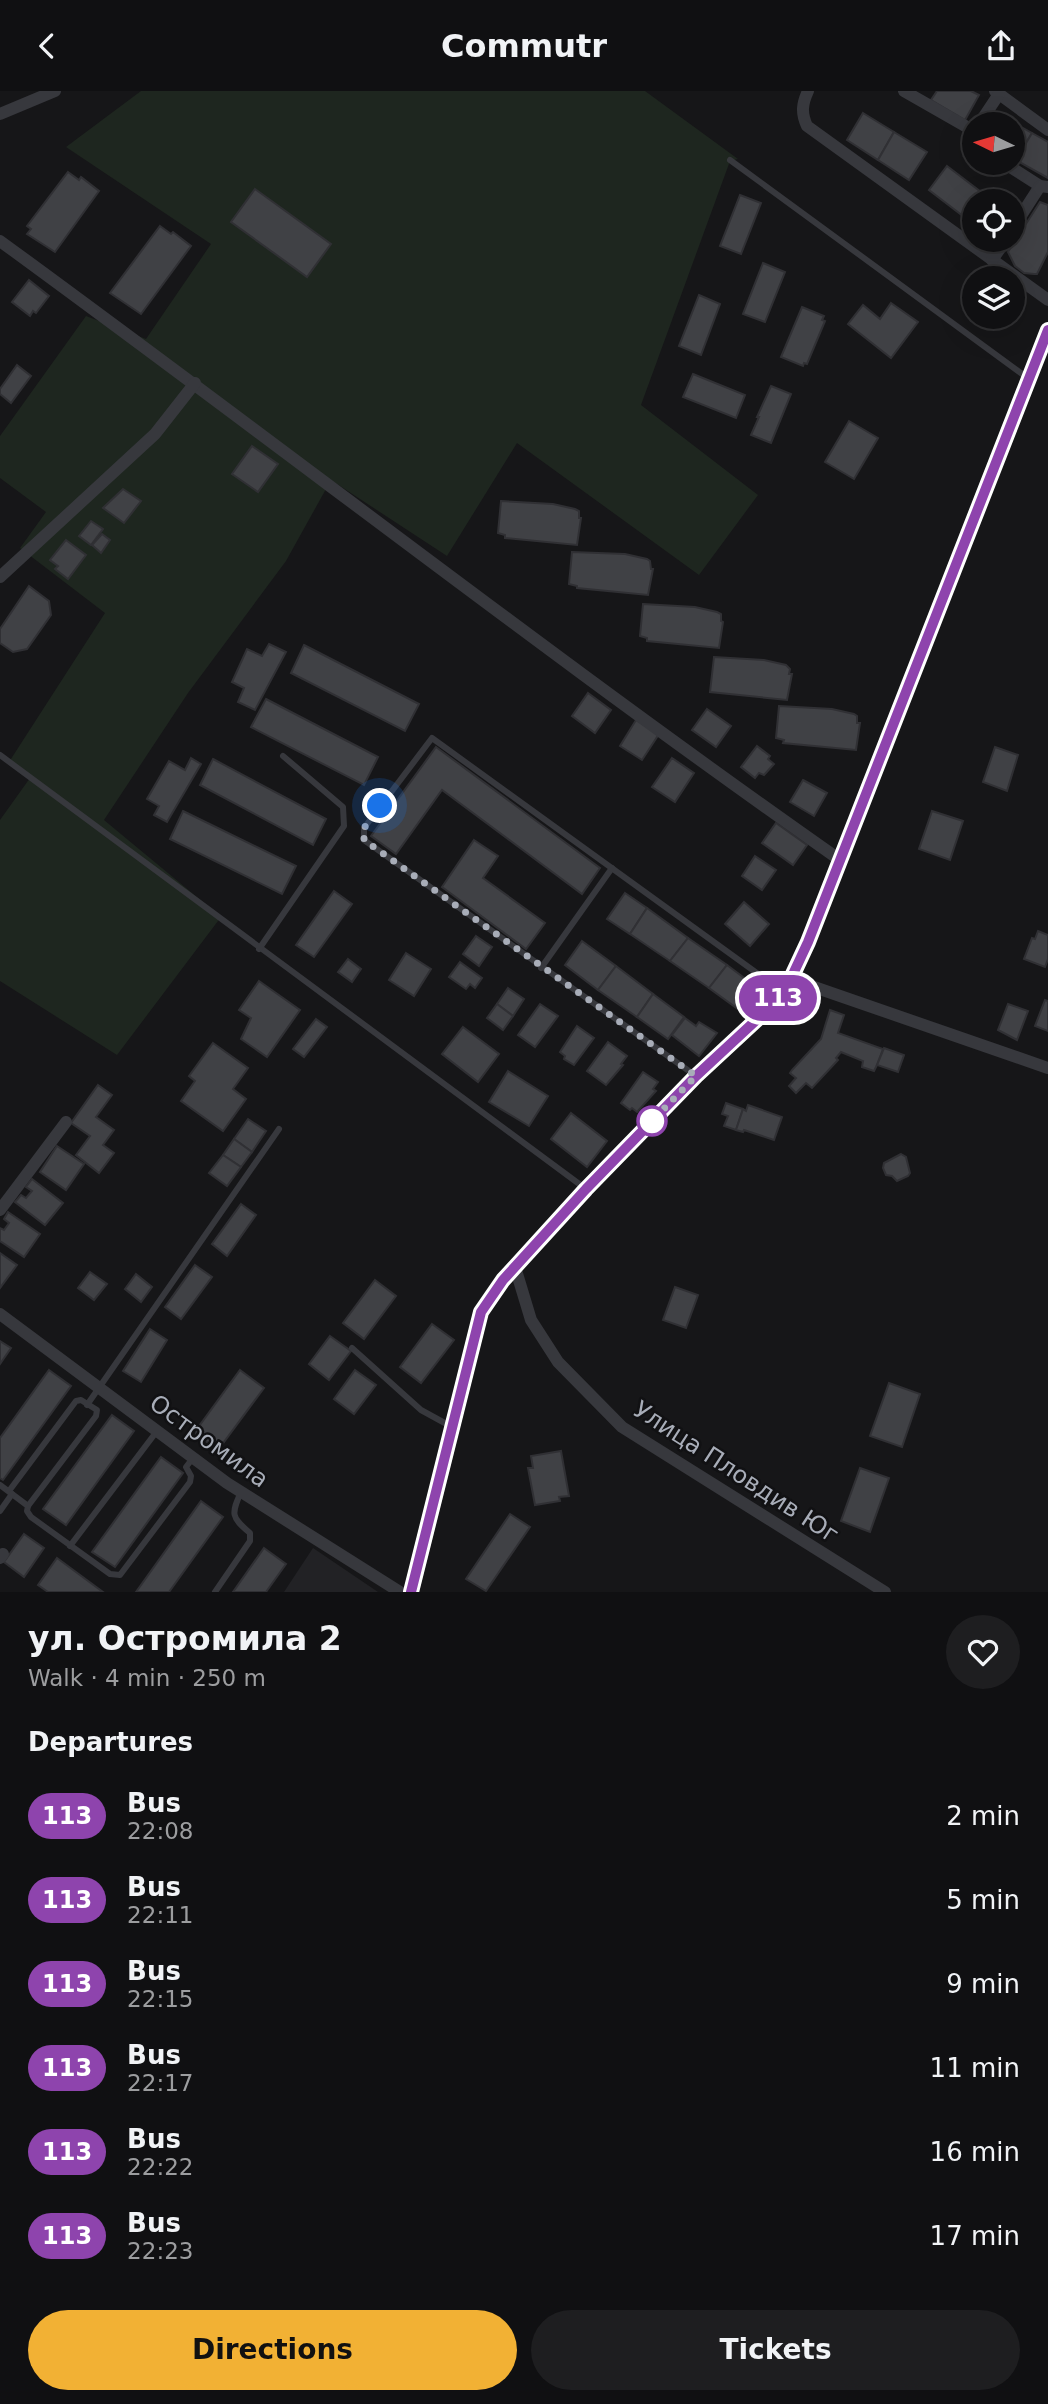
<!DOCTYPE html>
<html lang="en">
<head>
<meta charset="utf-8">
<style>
	body { margin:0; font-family:"DejaVu Sans",sans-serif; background:#1e1e20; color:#f1f3f6; height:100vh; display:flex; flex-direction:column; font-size:26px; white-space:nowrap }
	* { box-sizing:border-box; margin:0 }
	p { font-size:23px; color:#9c9d9f }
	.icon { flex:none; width:38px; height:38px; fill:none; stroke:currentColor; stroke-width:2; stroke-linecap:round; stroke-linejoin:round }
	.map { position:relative; height:1501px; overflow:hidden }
	.side { display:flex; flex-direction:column; background:#101012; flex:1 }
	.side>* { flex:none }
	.badge { padding:0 14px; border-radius:23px; font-size:24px; line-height:46px }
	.needle { width:46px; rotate:275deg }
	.fabs { position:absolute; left:962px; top:21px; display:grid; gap:14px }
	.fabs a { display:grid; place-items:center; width:63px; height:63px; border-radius:50%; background:#101012; box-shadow:0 7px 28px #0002,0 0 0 2px #303032; font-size:35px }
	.you { position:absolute; width:35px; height:35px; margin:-18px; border:5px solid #fff; border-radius:50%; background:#1a73e8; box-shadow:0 0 0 10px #1a73e833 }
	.map>.badge { position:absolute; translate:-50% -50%; box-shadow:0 0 0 4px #fff }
	h2 { padding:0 28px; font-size:26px; line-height:63px }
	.round { display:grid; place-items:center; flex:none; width:74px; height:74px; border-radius:37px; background:#1e1e20 }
	.summary { display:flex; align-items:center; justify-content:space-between; height:119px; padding:0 28px }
	h1 { font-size:33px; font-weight:700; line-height:52px }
	.cta { display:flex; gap:14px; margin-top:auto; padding:14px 28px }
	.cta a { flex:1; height:80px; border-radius:42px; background:#f2b134; color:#111; font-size:28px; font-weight:700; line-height:80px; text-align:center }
	.cta a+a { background:#1e1e20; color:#f1f3f6 }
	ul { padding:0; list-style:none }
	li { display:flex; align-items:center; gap:21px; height:84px; padding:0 28px }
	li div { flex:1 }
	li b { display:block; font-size:26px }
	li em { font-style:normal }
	li .badge { min-width:77px; font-weight:700; text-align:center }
	header { display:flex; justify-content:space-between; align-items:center; height:91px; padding:0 28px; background:#101012; font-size:32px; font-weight:700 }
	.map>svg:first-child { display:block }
	.built { fill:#222225 }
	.green { fill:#1e261f }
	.building { fill:#404145; stroke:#303034; stroke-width:2 }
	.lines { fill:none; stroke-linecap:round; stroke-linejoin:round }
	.service { stroke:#37383d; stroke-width:6 }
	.minor { stroke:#37383d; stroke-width:12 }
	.line-casing { stroke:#fff; stroke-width:16 }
	.line { stroke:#8e44ad; stroke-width:10 }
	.walk { stroke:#a8adb8; stroke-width:7; stroke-dasharray:0 12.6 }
	.stop-dot { fill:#fff; stroke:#8e44ad; stroke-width:3.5 }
	.labels { text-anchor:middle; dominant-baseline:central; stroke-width:5; stroke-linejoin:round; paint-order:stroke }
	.street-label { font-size:24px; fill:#a8adb8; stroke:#111113 }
</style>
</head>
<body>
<header><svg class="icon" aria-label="back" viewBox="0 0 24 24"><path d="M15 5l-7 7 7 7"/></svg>Commutr<svg class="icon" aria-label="share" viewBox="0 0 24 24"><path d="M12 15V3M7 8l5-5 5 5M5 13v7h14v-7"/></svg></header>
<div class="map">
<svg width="1048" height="1501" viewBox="0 0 1048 1501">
	<rect width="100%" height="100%" fill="#161618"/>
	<polygon class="built" points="313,1457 378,1501 284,1501"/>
	<polygon class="green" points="141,0 645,0 738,68 730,70 641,314 758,404 699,484 517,352 447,465 331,389 286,470 188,602 104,729 221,826 117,964 0,890 0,729 30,687 9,671 105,522 20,457 46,421 0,387 0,345 86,225 146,248 211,153 66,56"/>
	<g class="building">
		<polygon points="937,0 971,0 979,4 965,29 931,9"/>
		<polygon points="863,22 894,41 878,69 847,49"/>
		<polygon points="996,22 1032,42 1016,69 1013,67 1013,33 990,33"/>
		<polygon points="894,41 927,61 909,89 878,69"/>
		<polygon points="1032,42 1048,51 1048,87 1016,69"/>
		<polygon points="947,75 981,101 963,125 929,99"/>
		<polygon points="68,81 79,89 81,86 99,100 55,161 27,143 31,138 27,135"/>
		<polygon points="255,98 331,153 307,186 231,131"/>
		<polygon points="981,101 994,110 975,110 975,134 963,125"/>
		<polygon points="740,104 761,112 741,163 720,155"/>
		<polygon points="1040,111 1048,114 1048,161 1037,183 1034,183 1024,182 1015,175 1008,161"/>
		<polygon points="160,135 171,143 173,141 191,155 141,223 110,202"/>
		<polygon points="763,172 785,181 765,231 743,223"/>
		<polygon points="29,189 49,205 36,222 33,220 30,225 12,211"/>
		<polygon points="699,204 720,213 701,264 679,255"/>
		<polygon points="891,212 918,231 891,267 848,233 863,214 880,228"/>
		<polygon points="802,216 824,225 822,229 825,230 807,273 804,272 803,275 781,266"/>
		<polygon points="17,274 31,285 11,312 0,303 0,298"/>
		<polygon points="693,283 745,304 736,327 683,306"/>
		<polygon points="771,295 791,303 771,352 751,344 759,326 757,326"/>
		<polygon points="849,330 878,347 854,388 825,371"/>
		<polygon points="252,355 278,373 258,401 232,383"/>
		<polygon points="123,398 141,410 124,432 103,417"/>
		<polygon points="501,410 553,413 575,418 579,420 579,427 581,427 577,454 505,447 505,444 498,442"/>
		<polygon points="91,430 103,438 91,454 79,445"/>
		<polygon points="102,443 110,449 101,462 92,454"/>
		<polygon points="66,449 86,464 68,488 55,478 58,475 50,469"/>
		<polygon points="572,461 625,463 647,468 650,470 651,478 653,478 648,504 577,497 577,495 569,493"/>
		<polygon points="29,495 49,510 51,524 27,558 13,561 0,552 0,538"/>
		<polygon points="643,513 695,516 717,521 721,523 721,530 723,531 719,557 647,550 647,547 640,545"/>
		<polygon points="269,553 286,561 255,619 238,611 244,597 232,591 247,558 262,565"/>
		<polygon points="304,554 419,613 405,640 291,582"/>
		<polygon points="714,566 764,569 786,574 790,578 789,583 792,583 787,609 710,601"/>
		<polygon points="588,602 611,619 595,642 572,625"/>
		<polygon points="266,608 378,666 364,694 251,636"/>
		<polygon points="779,615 832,618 854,623 857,625 857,632 860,632 856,659 783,652 784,649 776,647"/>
		<polygon points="707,618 731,635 716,656 692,639"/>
		<polygon points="636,629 659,643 642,669 620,655"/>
		<polygon points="757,655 770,665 768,668 774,673 764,684 759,682 755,687 741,676"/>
		<polygon points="436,656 600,777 582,803 442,699 396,763 371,745"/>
		<polygon points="995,656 1018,664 1007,700 983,691"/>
		<polygon points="191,667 201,673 167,731 154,724 159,715 147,708 169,670 185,679"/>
		<polygon points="672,667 694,682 675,711 652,696"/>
		<polygon points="213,668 326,728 313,754 200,694"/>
		<polygon points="803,689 827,702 814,725 790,711"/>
		<polygon points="183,720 296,775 282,803 170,748"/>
		<polygon points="932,720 963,730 950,769 919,758"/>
		<polygon points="776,732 807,754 793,774 762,752"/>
		<polygon points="474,749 498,765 483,787 545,832 526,858 442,796"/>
		<polygon points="755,765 776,779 762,799 742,785"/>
		<polygon points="334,800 352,813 314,866 296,854"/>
		<polygon points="625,802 647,817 630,843 607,828"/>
		<polygon points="744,811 769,833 750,855 725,833"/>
		<polygon points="647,817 688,847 670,870 630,843"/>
		<polygon points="1038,840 1048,844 1048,868 1045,876 1024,868 1032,847 1035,848"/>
		<polygon points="476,845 492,856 479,875 463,863"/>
		<polygon points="688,847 727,874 709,897 670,870"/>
		<polygon points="582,850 616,875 598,899 565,874"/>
		<polygon points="406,862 431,878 414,905 389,889"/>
		<polygon points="348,868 361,878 352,891 338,881"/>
		<polygon points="460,871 482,887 475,897 470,893 466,898 449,886"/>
		<polygon points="727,874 759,898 742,921 709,897"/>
		<polygon points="616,875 653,903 637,926 598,899"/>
		<polygon points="259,890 300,919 267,966 241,948 251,927 239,919"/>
		<polygon points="508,897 524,908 513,925 497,913"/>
		<polygon points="653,903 684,926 668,948 637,926"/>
		<polygon points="1045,909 1048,910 1048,940 1035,935"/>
		<polygon points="497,913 513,925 503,939 487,927"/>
		<polygon points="540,913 558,925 535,956 518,944"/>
		<polygon points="1008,913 1028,920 1017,949 998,939"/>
		<polygon points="830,919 844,924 838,942 883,958 877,974 874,980 862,976 863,970 841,961 836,967 838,969 812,997 806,992 796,1002 789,995 796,987 790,982 792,979 821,948"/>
		<polygon points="685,927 696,935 699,931 717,942 699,965 672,944"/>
		<polygon points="316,928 327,936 304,966 293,958"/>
		<polygon points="577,935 594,947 574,974 564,968 565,965 560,961"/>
		<polygon points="463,936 499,963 478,991 442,963"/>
		<polygon points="608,951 627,965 621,973 623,974 606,994 587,980"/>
		<polygon points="213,952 248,977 233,998 246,1008 223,1040 181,1010 195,990 189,985"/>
		<polygon points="884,957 904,964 898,981 877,974"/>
		<polygon points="508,980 548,1005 529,1035 489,1011"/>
		<polygon points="643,981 658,991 653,998 656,1000 637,1021 632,1017 630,1019 621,1012"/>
		<polygon points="98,994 112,1004 96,1026 114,1039 103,1054 114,1062 99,1082 76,1064 90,1045 71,1032"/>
		<polygon points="726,1012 743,1018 736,1039 724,1035 728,1025 722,1023"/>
		<polygon points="748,1014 782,1026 774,1049 744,1039 743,1041 736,1039 743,1018 746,1020"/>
		<polygon points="571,1022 607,1050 587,1076 551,1048"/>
		<polygon points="248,1028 266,1040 252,1061 234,1048"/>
		<polygon points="234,1048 252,1061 241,1076 223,1064"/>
		<polygon points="57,1055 84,1073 66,1099 40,1081"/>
		<polygon points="901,1063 906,1066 910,1082 908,1085 897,1090 892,1085 886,1084 883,1077 884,1072"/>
		<polygon points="223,1064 241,1076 227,1095 209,1082"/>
		<polygon points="32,1088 63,1112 45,1134 15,1111 21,1104 26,1107 32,1100 26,1096"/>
		<polygon points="241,1113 256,1124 227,1165 212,1153"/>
		<polygon points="8,1121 40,1143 24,1166 0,1150 0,1137 4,1139 9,1132 4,1128"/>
		<polygon points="0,1162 17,1174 0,1197"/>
		<polygon points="195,1174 212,1186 181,1228 165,1216"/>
		<polygon points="90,1181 107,1193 94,1209 78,1197"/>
		<polygon points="136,1183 152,1196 141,1211 125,1198"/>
		<polygon points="375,1189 396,1205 364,1248 343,1232"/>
		<polygon points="675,1196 698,1204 686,1237 663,1229"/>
		<polygon points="432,1233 454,1249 421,1292 400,1276"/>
		<polygon points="150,1238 167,1249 141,1291 123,1280"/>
		<polygon points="330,1245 351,1260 329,1289 309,1273"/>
		<polygon points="0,1250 11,1257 0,1273"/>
		<polygon points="49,1279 71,1295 3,1389 0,1387 0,1347"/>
		<polygon points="240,1279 264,1297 218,1359 196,1343 197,1338"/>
		<polygon points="355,1279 376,1294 354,1323 334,1308"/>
		<polygon points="889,1292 920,1303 902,1356 870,1345"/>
		<polygon points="112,1324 134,1340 66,1434 43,1418"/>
		<polygon points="561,1360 569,1405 559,1406 560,1410 535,1414 528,1377 533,1377 531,1365"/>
		<polygon points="161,1366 183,1382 115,1476 92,1461"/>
		<polygon points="860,1377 889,1387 870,1441 841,1430"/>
		<polygon points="201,1410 223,1426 169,1501 136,1501"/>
		<polygon points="510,1423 530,1436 486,1500 466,1488"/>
		<polygon points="24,1443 44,1457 24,1486 4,1471"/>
		<polygon points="264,1457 286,1473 266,1501 233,1501"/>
		<polygon points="57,1467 103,1501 48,1501 38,1494"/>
	</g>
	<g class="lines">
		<g class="service">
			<polyline points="730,69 1029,288"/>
			<polyline points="0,664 586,1098"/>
			<polyline points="259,858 344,735 343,716 283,665"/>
			<polyline points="541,877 612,777"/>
			<polyline points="696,985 364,749 364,737 432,647 783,901"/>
			<polyline points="352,1257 421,1319 452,1336"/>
			<polyline points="87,1314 279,1038"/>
			<polyline points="0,1394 28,1415 27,1420 31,1426 110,1483 120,1484 190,1391 191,1385 186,1376 193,1367"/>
			<polyline points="9,1400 76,1310 81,1309 97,1319 96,1325 28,1415"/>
			<polyline points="0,1420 12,1403"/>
			<polyline points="70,1455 157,1340"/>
			<path d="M215,1501l35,-51v-8c-19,-16 -19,-19 -9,-41"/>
		</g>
		<g class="minor">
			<path d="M808,0c-6,13 -7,22 -1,35l241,174"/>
			<polyline points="904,0 974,40"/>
			<polyline points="995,0 1048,39"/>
			<polyline points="0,23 55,0"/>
			<polyline points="979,33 999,3"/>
			<polyline points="1004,72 1040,95 1048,96"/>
			<polyline points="1013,137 1040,95"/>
			<path d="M0,150c281,205 555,419 840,619"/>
			<polyline points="992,169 1006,149"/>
			<polyline points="0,486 155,343 195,292"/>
			<polyline points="791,888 1048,977"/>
			<polyline points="0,1119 66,1031"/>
			<polyline points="515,1176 531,1229 558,1271 622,1336 885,1501"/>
			<polyline points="0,1223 227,1392 400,1501"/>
			<polyline points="0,1467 3,1463"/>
			<polyline points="411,1501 481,1221 503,1189 586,1098 696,985 767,920 787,896 808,851 1048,239"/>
		</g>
	</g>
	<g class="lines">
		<defs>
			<polyline id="line" points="411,1501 481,1221 503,1189 586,1098 696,985 766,920 787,896 808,851 1048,239"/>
		</defs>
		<use href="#line" class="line-casing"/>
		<use href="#line" class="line"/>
		<polyline class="walk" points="380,715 364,737 364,749 696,985 652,1030"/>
	</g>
	<circle class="stop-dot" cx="652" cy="1030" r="14"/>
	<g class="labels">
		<g class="street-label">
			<text transform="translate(209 1350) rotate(36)">Остромила</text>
			<text transform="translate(736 1381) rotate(33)">Улица Пловдив Юг</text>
		</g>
	</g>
</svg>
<div class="fabs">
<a><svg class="needle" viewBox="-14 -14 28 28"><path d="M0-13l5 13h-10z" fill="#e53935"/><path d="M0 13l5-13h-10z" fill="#9c9d9f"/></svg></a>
<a><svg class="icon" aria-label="locate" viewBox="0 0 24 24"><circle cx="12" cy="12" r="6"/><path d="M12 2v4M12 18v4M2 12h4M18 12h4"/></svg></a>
<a><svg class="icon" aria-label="layers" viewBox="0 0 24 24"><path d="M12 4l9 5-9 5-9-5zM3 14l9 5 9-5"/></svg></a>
</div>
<div class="you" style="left:380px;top:715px"></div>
<b class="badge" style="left:778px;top:907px;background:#8e44ad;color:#fff">113</b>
</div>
<section class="side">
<div class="summary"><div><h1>ул. Остромила 2</h1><p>Walk · 4 min · 250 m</p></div><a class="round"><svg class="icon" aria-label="heart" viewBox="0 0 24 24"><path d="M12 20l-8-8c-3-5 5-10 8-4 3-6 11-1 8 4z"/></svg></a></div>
<h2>Departures</h2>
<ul>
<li><span class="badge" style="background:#8e44ad;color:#fff">113</span><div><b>Bus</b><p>22:08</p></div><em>2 min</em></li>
<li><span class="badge" style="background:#8e44ad;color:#fff">113</span><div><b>Bus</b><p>22:11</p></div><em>5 min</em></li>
<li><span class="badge" style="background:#8e44ad;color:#fff">113</span><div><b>Bus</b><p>22:15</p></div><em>9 min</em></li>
<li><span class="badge" style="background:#8e44ad;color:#fff">113</span><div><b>Bus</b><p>22:17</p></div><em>11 min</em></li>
<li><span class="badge" style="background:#8e44ad;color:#fff">113</span><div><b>Bus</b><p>22:22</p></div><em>16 min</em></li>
<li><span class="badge" style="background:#8e44ad;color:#fff">113</span><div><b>Bus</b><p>22:23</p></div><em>17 min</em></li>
</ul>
<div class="cta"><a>Directions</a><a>Tickets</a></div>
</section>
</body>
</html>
